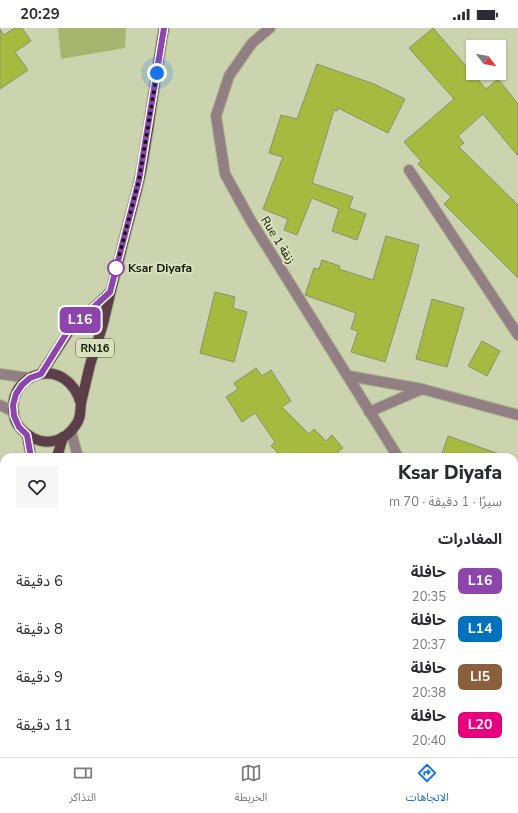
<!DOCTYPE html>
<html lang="ar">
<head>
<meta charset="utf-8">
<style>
	body { margin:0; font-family:"Nunito Sans","Noto Sans Arabic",sans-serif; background:#f7f7f7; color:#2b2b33; direction:rtl; height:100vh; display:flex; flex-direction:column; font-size:15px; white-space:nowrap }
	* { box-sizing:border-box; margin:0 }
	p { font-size:13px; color:#7c7c81 }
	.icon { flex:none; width:22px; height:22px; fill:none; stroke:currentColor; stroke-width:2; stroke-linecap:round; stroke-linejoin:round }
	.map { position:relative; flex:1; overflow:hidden; direction:ltr }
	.sheet { position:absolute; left:0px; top:425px; width:518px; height:304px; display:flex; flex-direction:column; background:#fff; border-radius:12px 12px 0 0; box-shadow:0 1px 3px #0004; direction:rtl }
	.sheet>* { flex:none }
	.badge { padding:0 8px; border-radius:6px; font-size:14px; line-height:26px }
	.needle { width:26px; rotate:121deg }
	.buttons { position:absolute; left:466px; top:12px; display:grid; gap:8px }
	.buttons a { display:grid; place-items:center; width:40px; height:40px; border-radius:0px; background:#fff; box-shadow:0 1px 3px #0004; font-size:20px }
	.you { position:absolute; width:20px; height:20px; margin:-10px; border:3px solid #fff; border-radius:50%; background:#1a73e8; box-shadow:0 0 0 6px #1a73e833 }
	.map>.badge { position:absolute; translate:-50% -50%; box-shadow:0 0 0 2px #fff }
	h2 { padding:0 16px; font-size:15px; line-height:36px }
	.round { display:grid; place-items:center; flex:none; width:42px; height:42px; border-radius:0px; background:#f7f7f7 }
	.headline { display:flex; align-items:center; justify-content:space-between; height:68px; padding:0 16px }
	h1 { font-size:19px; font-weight:800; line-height:30px }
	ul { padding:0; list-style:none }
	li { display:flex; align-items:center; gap:12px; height:48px; padding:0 16px }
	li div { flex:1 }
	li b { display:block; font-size:15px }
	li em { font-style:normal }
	li .badge { min-width:44px; font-weight:700; text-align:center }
	.status { display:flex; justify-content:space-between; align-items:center; height:28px; padding:0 20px; background:#fff; direction:ltr }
	.status svg { height:11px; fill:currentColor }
	.tab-bar { display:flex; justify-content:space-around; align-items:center; height:56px; border-top:1px solid #e1e1e2; background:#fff; font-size:11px; color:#7c7c81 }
	.tab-bar a { display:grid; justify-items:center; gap:2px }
	.tab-bar .on { color:#1a73e8 }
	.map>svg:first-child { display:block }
	.green { fill:#a7b56e }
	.building { fill:#a6ba3f; stroke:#8a916e }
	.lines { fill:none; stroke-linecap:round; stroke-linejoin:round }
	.street-casing { stroke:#aab290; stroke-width:12 }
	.primary-casing { stroke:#aab290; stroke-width:12 }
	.street { stroke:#917f84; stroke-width:10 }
	.primary { stroke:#5b3e47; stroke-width:10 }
	.line-casing { stroke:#fff; stroke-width:9 }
	.line { stroke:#8e44ad; stroke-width:6 }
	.walk { stroke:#121508; stroke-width:4; stroke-dasharray:0 7.2 }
	.stop-dot { fill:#fff; stroke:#8e44ad; stroke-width:2 }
	.labels { text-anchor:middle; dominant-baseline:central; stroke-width:4; stroke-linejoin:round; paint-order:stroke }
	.shield { fill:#d8e1bb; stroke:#4d523e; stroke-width:1 }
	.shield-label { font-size:11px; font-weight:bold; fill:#121508 }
	.street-label { font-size:12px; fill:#121508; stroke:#d8e1bb }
	.stop-label { font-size:12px; font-weight:bold; fill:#121508; stroke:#d8e1bb; text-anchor:start }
</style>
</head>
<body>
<div class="status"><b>20:29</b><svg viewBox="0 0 49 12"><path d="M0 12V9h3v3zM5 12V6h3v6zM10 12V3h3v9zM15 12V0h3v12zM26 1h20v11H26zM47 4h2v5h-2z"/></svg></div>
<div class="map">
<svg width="518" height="729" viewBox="0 0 518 729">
	<rect width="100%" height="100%" fill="#cbd4ae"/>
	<polygon class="green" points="58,0 126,0 125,20 61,31"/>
	<g class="building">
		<polygon points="15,0 22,0 31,13 15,24 28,42 0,61 0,1 4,7"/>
		<polygon points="433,0 486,61 498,51 518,76 518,128 483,86 458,108 464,115 459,119 518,177 518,250 444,176 451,169 418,136 421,133 404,114 454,71 409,20"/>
		<polygon points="317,36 374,56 405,71 388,105 338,80 337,83 334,82 312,155 353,169 349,180 366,186 357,212 332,203 339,181 312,170 297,207 284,202 288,191 263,181 283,129 269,125 281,87 297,91"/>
		<polygon points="386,208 419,217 409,255 385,334 351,324 358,303 351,301 356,285 305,267 314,240 319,241 322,232 340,238 339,241 373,252"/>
		<polygon points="215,264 235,269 233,280 247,284 234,334 200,325"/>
		<polygon points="432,271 464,280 447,339 416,331"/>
		<polygon points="482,313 500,323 487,348 468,338"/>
		<polygon points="256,340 262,348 271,342 291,373 282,379 309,406 314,401 326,413 332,407 343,420 337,425 341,429 282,429 271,418 275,414 255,385 242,394 226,369 238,361 234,355"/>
		<polygon points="448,408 502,427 501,429 441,429"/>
	</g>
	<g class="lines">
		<defs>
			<g id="street">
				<polyline points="270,0 252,15 229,48 216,88 225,146 251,193 398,429"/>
				<polyline points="409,142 518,307"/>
				<polyline points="0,346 30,350"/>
				<polyline points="349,348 422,361 518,387"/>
				<polyline points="0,377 14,384"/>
				<polyline points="369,384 422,361"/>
				<polyline points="71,404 78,429"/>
				<polyline points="514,609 518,615"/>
				<polyline points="265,725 268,729"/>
				<polyline points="24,729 27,725"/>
			</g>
			<g id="primary">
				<polyline points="41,346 69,303 110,264"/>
				<path d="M81,376c-14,-51 -76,-32 -67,12 2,10 10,17 19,22 15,8 33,2 42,-12 6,-7 5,-14 6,-23 3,-12 6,-26 9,-38 4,-14 9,-27 13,-41 5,-21 10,-43 16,-64 6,-27 14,-53 20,-79 4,-17 6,-34 9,-51 5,-34 10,-68 16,-102"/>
				<polyline points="27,407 31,429"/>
				<polyline points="57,429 63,409"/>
				<polyline points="0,557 4,547"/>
			</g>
		</defs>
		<use href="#street" class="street-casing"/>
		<use href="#primary" class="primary-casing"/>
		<use href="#street" class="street"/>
		<use href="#primary" class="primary"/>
	</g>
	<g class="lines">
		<defs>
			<polyline id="line" points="31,429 27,407 19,399 14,388 13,377 16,366 22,357 30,350 41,346 68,303 110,264 139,152 164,0"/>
		</defs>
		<use href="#line" class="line-casing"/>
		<use href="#line" class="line"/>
		<polyline class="walk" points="116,240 139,152 157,45"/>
	</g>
	<circle class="stop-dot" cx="116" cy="240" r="8"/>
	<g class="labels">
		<rect class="shield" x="76" y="311" width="38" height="18" rx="3"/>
		<g class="shield-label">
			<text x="95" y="320">RN16</text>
		</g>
		<g class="street-label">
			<text transform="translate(278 212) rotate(58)">Rue 1 زنقة</text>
		</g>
		<g class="stop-label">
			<text x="128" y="240">Ksar Diyafa</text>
		</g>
	</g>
</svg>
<div class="buttons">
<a><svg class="needle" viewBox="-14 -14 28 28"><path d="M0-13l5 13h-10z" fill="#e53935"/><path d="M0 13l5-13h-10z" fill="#7c7c81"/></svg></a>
</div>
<div class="you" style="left:157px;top:45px"></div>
<b class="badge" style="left:80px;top:292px;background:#8e44ad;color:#fff">L16</b>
<section class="sheet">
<div class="headline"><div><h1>Ksar Diyafa</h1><p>سيرًا · 1 دقيقة · 70 m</p></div><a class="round"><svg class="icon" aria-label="heart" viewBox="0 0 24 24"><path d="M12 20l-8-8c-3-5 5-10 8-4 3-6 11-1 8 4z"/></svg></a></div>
<h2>المغادرات</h2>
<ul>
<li><span class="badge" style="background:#8e44ad;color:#fff">L16</span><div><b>حافلة</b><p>20:35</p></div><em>6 دقيقة</em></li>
<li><span class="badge" style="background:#0072bc;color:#fff">L14</span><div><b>حافلة</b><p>20:37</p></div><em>8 دقيقة</em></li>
<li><span class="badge" style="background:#8b5e3c;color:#fff">LI5</span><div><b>حافلة</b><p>20:38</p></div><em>9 دقيقة</em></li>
<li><span class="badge" style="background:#e6007e;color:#fff">L20</span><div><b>حافلة</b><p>20:40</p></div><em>11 دقيقة</em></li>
</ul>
</section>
</div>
<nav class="tab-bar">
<a class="on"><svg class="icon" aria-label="directions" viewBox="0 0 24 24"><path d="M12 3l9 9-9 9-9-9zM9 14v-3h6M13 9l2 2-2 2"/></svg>الاتجاهات</a>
<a><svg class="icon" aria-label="map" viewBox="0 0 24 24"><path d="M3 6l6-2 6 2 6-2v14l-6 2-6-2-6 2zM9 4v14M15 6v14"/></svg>الخريطة</a>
<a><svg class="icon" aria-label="tickets" viewBox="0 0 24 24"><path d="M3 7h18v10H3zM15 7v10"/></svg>التذاكر</a>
</nav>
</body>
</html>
